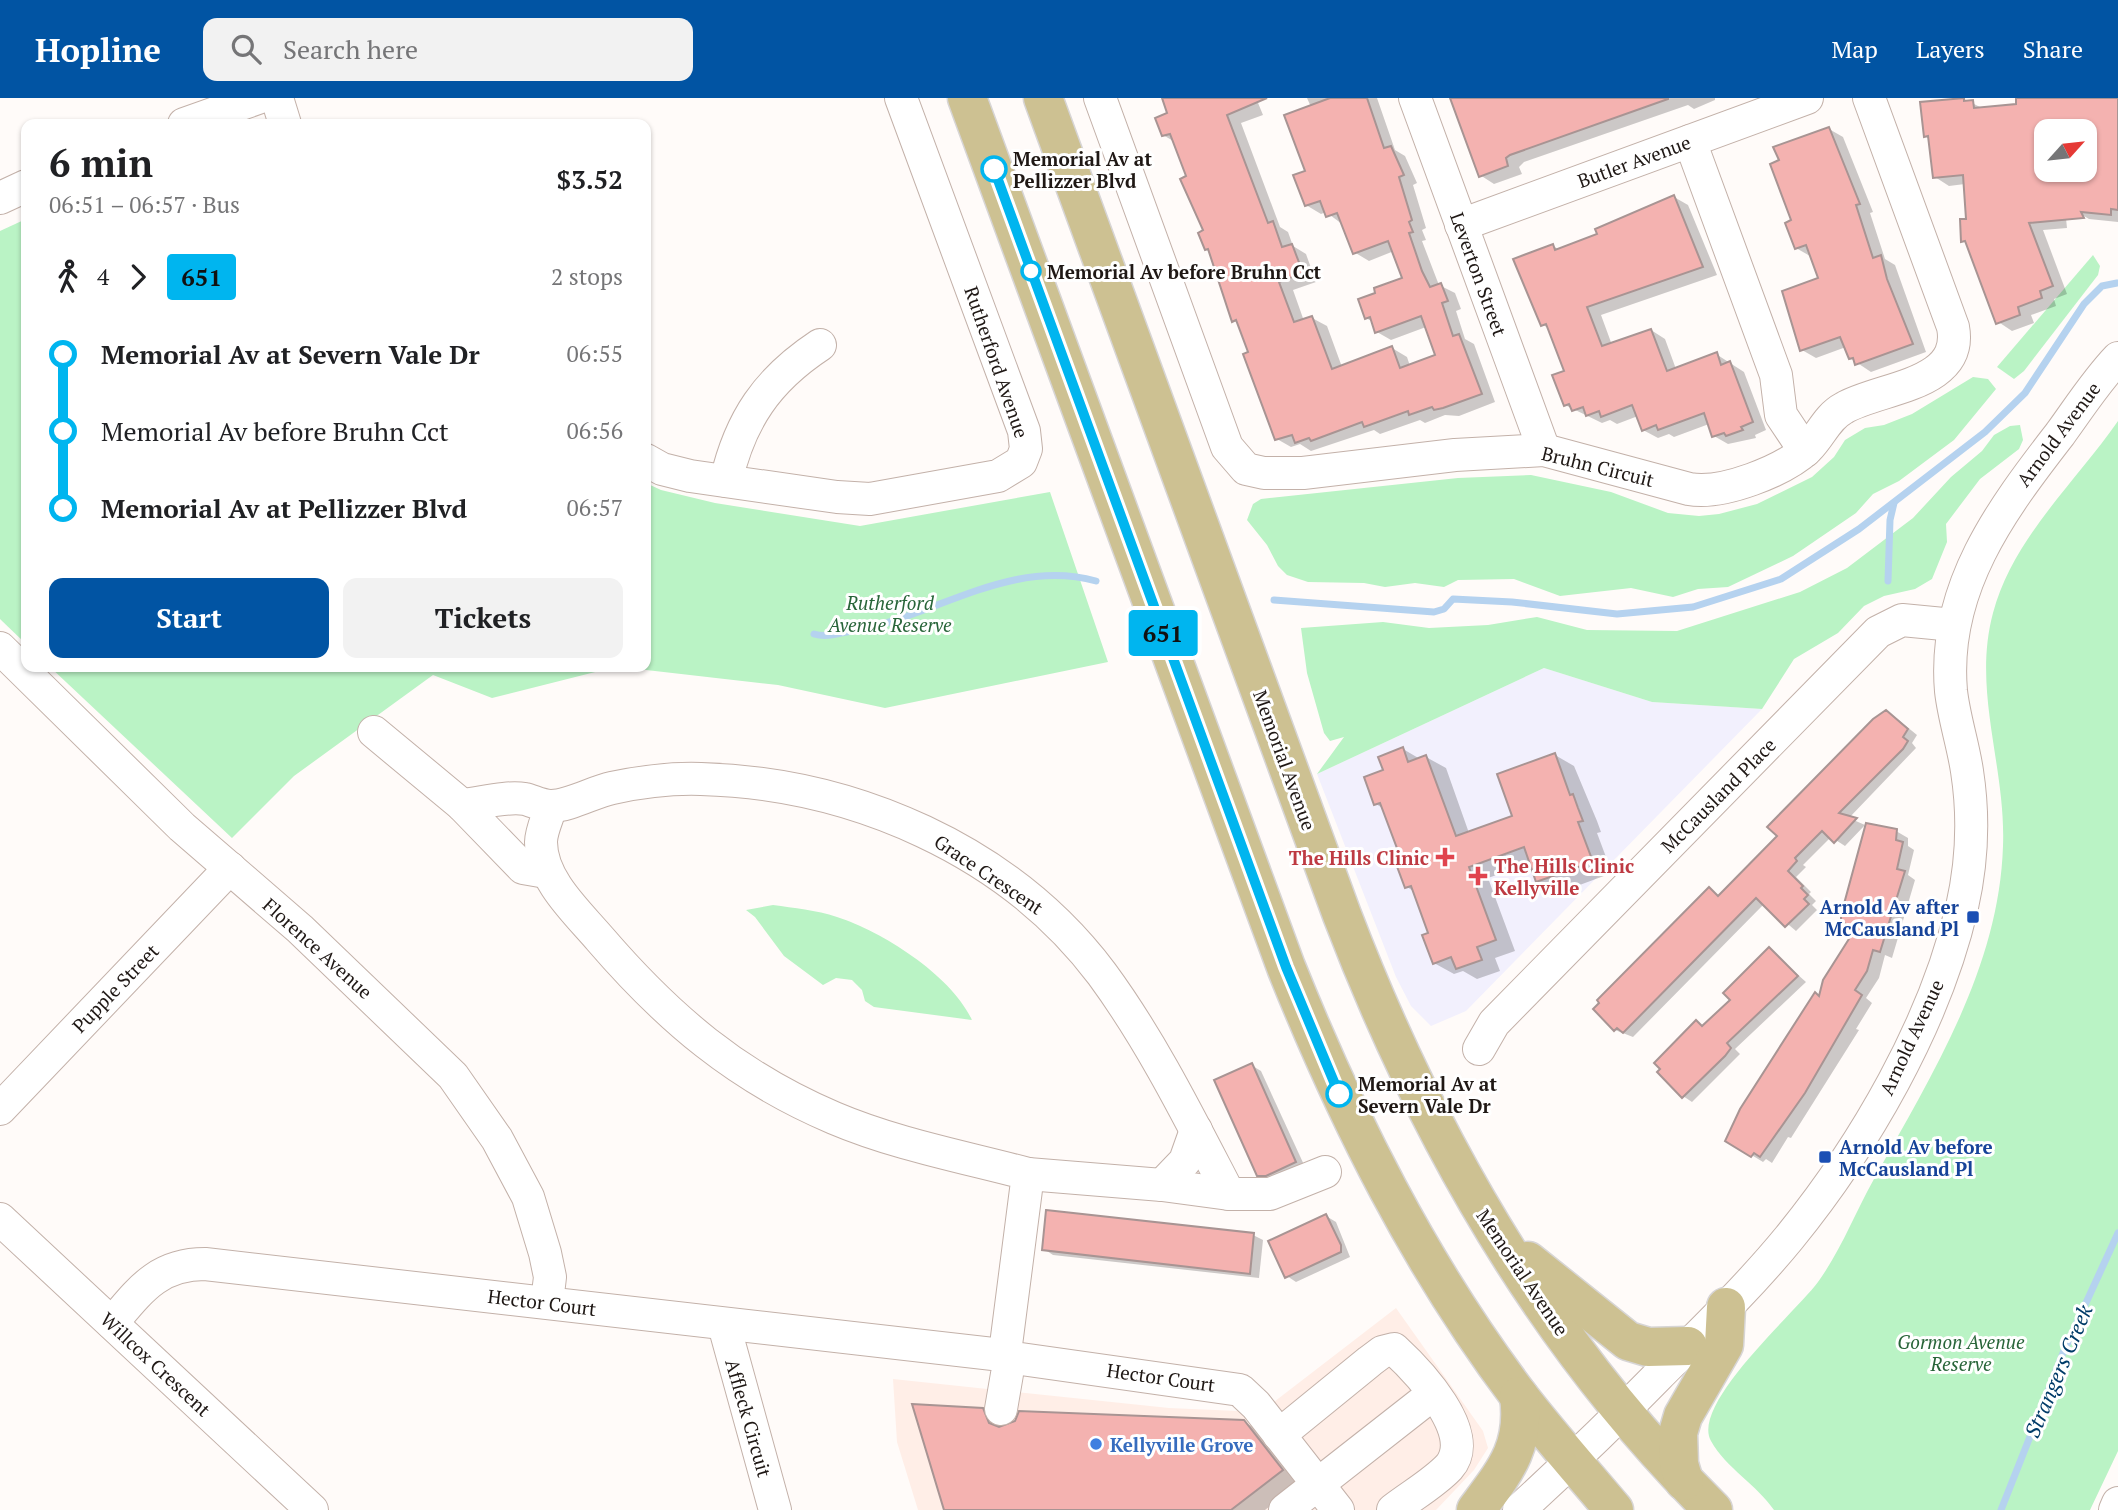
<!DOCTYPE html>
<html lang="en">
<head>
<meta charset="utf-8">
<style>
	body { margin:0; font-family:"PT Serif",serif; background:#f2f2f2; color:#202124; height:100vh; display:flex; flex-direction:column; font-size:26px; white-space:nowrap }
	* { box-sizing:border-box; margin:0 }
	p { font-size:23px; color:#757577 }
	.icon { flex:none; width:38px; height:38px; fill:none; stroke:currentColor; stroke-width:2; stroke-linecap:round; stroke-linejoin:round }
	.map { position:relative; flex:1; overflow:hidden }
	.panel { position:absolute; left:21px; top:21px; width:630px; height:553px; display:flex; flex-direction:column; background:#fff; border-radius:14px; box-shadow:0 2px 5px #0004 }
	.panel>* { flex:none }
	.badge { padding:0 14px; border-radius:5px; font-size:24px; line-height:46px }
	.needle { width:46px; rotate:63deg }
	.controls { position:absolute; left:2034px; top:21px; display:grid; gap:14px }
	.controls a { display:grid; place-items:center; width:63px; height:63px; border-radius:14px; background:#fff; box-shadow:0 2px 5px #0004; font-size:35px }
	.map>.badge { position:absolute; translate:-50% -50%; box-shadow:0 0 0 4px #fff }
	.legs { display:flex; align-items:center; gap:10px; height:77px; padding:0 28px; font-size:23px }
	.legs p { margin-inline-start:auto }
	.overview { display:flex; align-items:center; justify-content:space-between; height:119px; padding:0 28px }
	h1 { font-size:38px; font-weight:600; line-height:52px }
	.action { display:flex; gap:14px; margin-top:auto; padding:14px 28px }
	.action a { flex:1; height:80px; border-radius:14px; background:#0154a3; color:#fff; font-size:28px; font-weight:600; line-height:80px; text-align:center }
	.action a+a { background:#f2f2f2; color:#202124 }
	ul { padding:0 28px; list-style:none }
	li { display:flex; align-items:center; gap:24px; height:77px; font-size:26px }
	li i { display:grid; place-items:center; width:10px; height:100%; margin:0 9px; background:currentColor }
	li i::after { content:''; width:18px; height:18px; margin:-9px; border:5px solid; border-radius:50%; background:#fff }
	li p { margin-inline-start:auto }
	li:first-child i { background:linear-gradient(#0000 50%,currentColor 0) }
	li:last-child i { background:linear-gradient(currentColor 50%,#0000 0) }
	header { display:flex; align-items:center; gap:42px; box-sizing:border-box; height:98px; padding:0 35px; background:#0154a3; color:#fff }
	header strong { font-size:33px }
	nav { display:flex; gap:38px; margin-inline-start:auto; font-size:24px }
	.search { width:490px; height:63px; background:#f2f2f2; display:flex; align-items:center; gap:18px; box-sizing:border-box; padding:0 24px; border-radius:14px; color:#757577; font-size:26px }
	.map>svg:first-child { display:block }
	.built { fill:#ffeee7 }
	.medical { fill:#f2f0fd }
	.green { fill:#baf3c5 }
	.shadow { fill:#0003 }
	.lines { fill:none; stroke-linecap:round; stroke-linejoin:round }
	.stream { stroke:#b5d2ef; stroke-width:7 }
	.building { fill:#f4b2b0; stroke:#a89493; stroke-width:2; fill-rule:evenodd }
	.minor-casing { stroke:#c3b1a9; stroke-width:34 }
	.major-casing { stroke:#d7d5d5; stroke-width:41 }
	.minor { stroke:#fff; stroke-width:32 }
	.major { stroke:#cdc192; stroke-width:38 }
	.line-1-casing { stroke:#fff; stroke-width:16 }
	.line-1 { stroke:#00b5ef; stroke-width:10 }
	.stop-1-dot { fill:#fff; stroke:#00b5ef; stroke-width:3.5 }
	.health-dot { fill:#e0444e; stroke:#fff; stroke-width:2.5 }
	.transit-dot { fill:#1a4fb4; stroke:#fff; stroke-width:2.5 }
	.shop-dot { fill:#3f7fe0; stroke:#fff; stroke-width:2.5 }
	.labels { text-anchor:middle; dominant-baseline:central; stroke-width:6; stroke-linejoin:round; paint-order:stroke }
	.stop-label { font-size:19px; font-weight:bold; fill:#1f1815; stroke:#fff; text-anchor:start }
	.street-label { font-size:19px; fill:#1f1815; stroke:#fff }
	.park-label { font-size:19px; font-style:italic; fill:#286539; stroke:#fff }
	.health-label { font-size:19px; font-weight:bold; fill:#be3a42; stroke:#fff; text-anchor:end }
	.transit-label { font-size:19px; font-weight:bold; fill:#164399; stroke:#fff; text-anchor:end }
	.shop-label { font-size:19px; font-weight:bold; fill:#366cbe; stroke:#fff; text-anchor:start }
	.water-label { font-size:21px; font-style:italic; fill:#003b68; stroke:#fff }
</style>
</head>
<body>
<header>
<strong>Hopline</strong>
<div class="search"><svg class="icon" aria-label="search" viewBox="0 0 24 24"><circle cx="10" cy="10" r="6"/><path d="M15 15l6 6"/></svg>Search here</div>
<nav><a>Map</a><a>Layers</a><a>Share</a></nav>
</header>
<div class="map">
<svg width="2118" height="1412" viewBox="0 0 2118 1412">
	<rect width="100%" height="100%" fill="#fffbf9"/>
	<polygon class="built" points="1396,1210 1483,1333 1488,1350 1474,1372 1436,1412 918,1412 897,1344 893,1281 1169,1310 1261,1314"/>
	<polygon class="medical" points="1544,570 1652,604 1762,611 1466,913 1431,928 1411,908 1396,879 1317,676"/>
	<g class="green">
		<polygon points="26,121 26,546 0,521 0,133"/>
		<polygon points="2093,157 2100,168 2098,177 2024,273 2014,281 1997,269"/>
		<polygon points="1973,279 1988,281 1996,291 1954,342 1899,383 1873,396 1856,415 1793,458 1728,489 1698,491 1673,499 1631,490 1560,498 1514,481 1458,482 1444,489 1415,485 1385,489 1364,485 1308,484 1287,477 1278,468 1267,447 1247,422 1253,406 1261,401 1458,380 1531,377 1611,394 1668,415 1699,418 1719,416 1757,406 1812,379 1834,359 1845,342 1865,330 1884,327 1912,316"/>
		<path d="M2118,323v1030l-28,59h-316c-17,-25 -48,-42 -63,-69 -21,-37 86,-130 107,-159 23,-32 37,-69 56,-103 58,-105 125,-210 129,-333 3,-80 -31,-154 -10,-233 20,-75 82,-130 125,-192z"/>
		<polygon points="2020,327 2023,342 2019,351 1980,381 1946,426 1947,444 1932,481 1915,491 1884,498 1864,508 1838,535 1794,561 1762,611 1652,604 1544,570 1317,676 1344,639 1330,643 1324,635 1307,575 1301,530 1383,524 1429,530 1488,527 1537,519 1587,532 1677,533 1800,494 1847,470 1913,420 1951,379 1982,353 1994,337 2010,328"/>
		<polygon points="646,385 661,392 715,405 860,428 1050,394 1108,564 885,610 778,587 620,569 646,569"/>
		<polygon points="50,569 615,569 492,600 433,577 294,678 232,740"/>
		<path d="M773,807c21,3 43,5 64,12 46,15 114,58 135,103l-98,-13 -9,-6 -3,-11 -10,-10 -16,-2 -13,7 -39,-29 -29,-39 -9,-7z"/>
	</g>
	<g class="shadow">
		<polygon points="1164,0 1256,0 1263,17 1241,25 1280,129 1288,134 1293,148 1306,156 1316,184 1293,192 1304,223 1312,220 1327,228 1342,269 1392,250 1407,259 1410,268 1437,258 1426,229 1391,242 1377,234 1373,224 1366,220 1404,181 1394,153 1369,163 1354,154 1342,126 1326,114 1321,116 1306,107 1311,9 1307,0 1377,0 1395,52 1405,58 1417,85 1413,87 1426,130 1422,132 1426,142 1422,143 1437,182 1439,187 1455,195 1461,211 1456,213 1465,241 1474,246 1495,304 1459,318 1445,317 1425,325 1420,322 1380,336 1374,332 1311,353 1300,346 1291,349 1277,341 1250,255 1239,226 1233,222 1211,154 1206,151 1206,133 1175,44 1163,37 1170,16"/>
		<polygon points="1452,0 1715,0 1715,2 1694,11 1688,7 1524,64 1519,69 1522,76 1494,86 1480,77"/>
		<polygon points="2058,0 2118,0 2118,124 2089,121 2074,112 2078,72 2084,72 2084,33 2046,33 2046,72 2061,72 2067,130 2043,132 2067,196 2054,201 2056,208 2031,217 2034,225 2012,233 1994,221 1968,145 1963,143 1968,122 1965,86 1949,88 1935,79 1930,41 1925,38 1964,1 1984,11"/>
		<polygon points="1829,31 1843,39 1873,114 1870,115 1885,161 1895,167 1926,254 1871,274 1850,260 1846,249 1816,260 1802,252 1821,181 1810,158 1796,150 1794,123"/>
		<polygon points="1674,99 1688,107 1717,177 1601,217 1612,247 1651,232 1665,241 1676,271 1716,256 1744,274 1766,332 1755,337 1756,340 1728,346 1714,338 1709,326 1674,339 1669,336 1658,340 1643,332 1638,318 1617,326 1610,322 1602,325 1565,307 1566,274 1550,231 1543,227 1553,148 1560,152 1599,137"/>
		<polygon points="1890,615 1917,637 1912,645 1916,650 1849,720 1865,727 1845,748 1831,739 1803,767 1806,769 1796,779 1811,794 1809,796 1816,803 1812,807 1817,812 1796,833 1764,806 1633,939 1615,932 1709,791 1720,799 1780,738 1874,623"/>
		<polygon points="1403,651 1420,661 1426,659 1446,670 1469,735 1514,719 1555,657 1574,668 1597,723 1601,734 1597,735 1612,775 1558,795 1538,783 1531,765 1488,780 1515,853 1495,860 1500,873 1477,881 1463,873 1454,876 1434,865 1430,836 1415,794 1407,789 1400,754 1384,711 1376,706 1385,673"/>
		<polygon points="1896,733 1908,740 1908,748 1914,752 1908,777 1915,782 1892,860 1885,857 1879,880 1866,900 1872,905 1856,931 1859,932 1791,1040 1788,1039 1772,1065 1766,1061 1763,1064 1727,1042 1821,900 1857,833"/>
		<polygon points="1769,851 1806,884 1735,951 1740,956 1692,1004 1683,998 1696,924 1704,929 1732,902"/>
		<polygon points="1251,967 1261,973 1305,1069 1269,1082 1259,1076"/>
		<polygon points="1326,1118 1336,1124 1350,1159 1296,1184 1287,1178"/>
		<polygon points="1253,1137 1263,1142 1259,1180 1053,1157 1044,1151"/>
		<polygon points="982,1311 1002,1323 1005,1329 1244,1324 1264,1335 1302,1383 1265,1412 946,1412"/>
	</g>
	<g class="lines">
		<g class="stream">
			<polyline points="1888,483 1890,422 1894,405"/>
			<polyline points="1274,502 1434,514 1444,511 1453,501 1512,504 1617,516 1693,509 1781,481 1859,431 1985,334 2025,295 2084,206 2102,188 2117,185"/>
			<path d="M814,536c13,4 25,-1 38,-3 81,-13 158,-74 244,-50"/>
			<polyline points="2001,1412 2063,1255 2118,1135"/>
		</g>
	</g>
	<g class="building">
		<polygon points="1162,0 1267,0 1227,17 1268,125 1273,123 1282,149 1292,146 1303,175 1279,184 1294,224 1312,218 1332,271 1392,248 1400,270 1435,257 1421,218 1375,235 1370,219 1365,221 1358,201 1375,195 1374,190 1402,180 1388,143 1353,156 1337,115 1326,119 1320,103 1305,108 1293,77 1305,73 1284,17 1330,0 1367,0 1384,50 1391,48 1404,77 1399,79 1412,122 1409,124 1413,134 1409,135 1422,173 1430,189 1441,185 1448,203 1442,205 1453,238 1459,236 1482,296 1443,310 1434,312 1432,309 1409,317 1408,313 1364,329 1362,324 1311,343 1309,340 1295,345 1292,337 1275,342 1243,256 1248,254 1236,222 1232,224 1208,151 1205,152 1198,135 1203,132 1180,81 1186,78 1170,36 1162,38 1155,20 1167,15"/>
		<polygon points="1450,0 1668,0 1668,1 1510,57 1506,60 1508,68 1479,79"/>
		<path d="M1964,0v3l9,-1 1,8 42,-4v-6h102v112l-7,-1v6l-30,-3 3,6 -55,5 24,63 -13,5 2,7 -24,9 2,8 -24,9 -31,-83 -4,1 -1,-23h6l-3,-44 -30,3 -5,-42 -4,1 -4,-35zM2043,25h35l1,8h5v39h-38z"/>
		<polygon points="1829,29 1860,106 1856,107 1873,160 1881,157 1887,181 1913,246 1855,267 1853,260 1849,261 1840,239 1800,253 1782,193 1818,180 1806,147 1795,151 1785,125 1791,122 1770,66 1779,62 1773,49"/>
		<polygon points="1674,97 1703,169 1587,209 1602,248 1651,231 1667,273 1717,254 1721,267 1730,263 1753,324 1741,329 1743,332 1726,338 1724,335 1712,339 1704,315 1658,332 1656,327 1642,333 1632,307 1601,319 1599,313 1586,318 1583,309 1572,313 1569,306 1564,308 1552,277 1564,273 1546,226 1541,228 1513,161 1553,146 1555,152 1597,136 1595,131"/>
		<polygon points="1886,612 1908,631 1903,639 1908,643 1903,651 1839,715 1857,720 1834,745 1822,733 1795,760 1797,763 1788,773 1803,788 1801,790 1808,797 1804,801 1809,806 1785,829 1756,800 1623,935 1617,930 1614,933 1593,911 1599,905 1597,902 1709,789 1718,798 1777,738 1767,729 1873,621"/>
		<polygon points="1403,649 1408,664 1426,657 1456,738 1512,718 1497,676 1555,655 1570,697 1573,696 1578,710 1583,723 1578,724 1593,764 1536,784 1524,749 1469,769 1496,842 1477,849 1482,862 1456,871 1451,859 1433,866 1422,837 1428,835 1411,788 1405,790 1392,755 1398,753 1380,705 1374,707 1364,679 1383,672 1378,659"/>
		<polygon points="1866,725 1897,731 1896,742 1903,744 1897,771 1905,773 1880,854 1873,852 1867,873 1855,892 1862,897 1805,995 1760,1059 1754,1055 1751,1059 1725,1043 1740,1011 1815,894 1819,898 1823,882 1854,833 1841,822 1841,817"/>
		<polygon points="1769,849 1798,878 1727,945 1731,950 1725,958 1682,1000 1657,974 1660,971 1654,965 1696,922 1702,928 1730,902 1723,895"/>
		<polygon points="1252,965 1296,1064 1266,1078 1257,1078 1214,982"/>
		<polygon points="1046,1112 1254,1135 1250,1176 1042,1152"/>
		<polygon points="1326,1116 1341,1147 1341,1154 1285,1180 1268,1143"/>
		<polygon points="912,1306 983,1310 989,1325 999,1329 1015,1323 1019,1313 1244,1322 1283,1372 1231,1412 944,1412"/>
	</g>
	<g class="lines">
		<defs>
			<g id="minor">
				<polyline points="277,0 285,26"/>
				<path d="M1100,0l127,349 19,22 18,4h39l152,-18 89,-5 145,39c33,6 95,-18 119,-41 13,-13 19,-31 36,-40 36,-21 120,-22 109,-81l-84,-229"/>
				<polyline points="1415,0 1544,352"/>
				<polyline points="184,26 258,0"/>
				<polyline points="1690,43 1776,277 1781,317 1805,353"/>
				<polyline points="0,100 26,88"/>
				<polyline points="1461,127 1807,0"/>
				<polyline points="646,362 662,371 690,378 837,399 870,401 998,378 1021,364 1026,351 1024,333 901,0"/>
				<path d="M726,383c14,-61 41,-101 94,-136"/>
				<polyline points="0,550 182,729 300,831 453,978 497,1041 528,1099 545,1155 550,1179 547,1204"/>
				<polyline points="374,634 462,707 523,770 546,774"/>
				<path d="M462,707c19,-2 44,-9 63,-6 8,2 17,7 26,7 19,0 42,-14 61,-18 28,-6 60,-10 89,-9 152,4 308,71 401,195 50,68 88,145 127,220"/>
				<path d="M551,708c-3,11 -10,25 -10,36 0,38 36,70 59,97 68,79 137,138 234,179 61,26 130,39 194,56l-22,171"/>
				<polyline points="1479,951 1494,925 1878,534 1902,522 1954,527"/>
				<polyline points="0,1011 230,770"/>
				<polyline points="1028,1076 1162,1087 1229,1096 1270,1096 1325,1074"/>
				<polyline points="1162,1087 1185,1063 1196,1032"/>
				<polyline points="0,1121 312,1412"/>
				<path d="M112,1225c28,-33 46,-59 93,-59l788,90"/>
				<polyline points="724,1227 775,1412"/>
				<polyline points="1021,1261 1240,1292 1256,1307 1338,1412"/>
				<polyline points="1001,1311 1007,1276"/>
				<path d="M1279,1337l91,-74 12,-9 12,-3c24,22 84,85 55,118 -15,16 -38,29 -56,43"/>
				<polyline points="1285,1412 1433,1296"/>
				<path d="M1519,1412c47,-43 93,-87 138,-133 45,-45 91,-89 132,-139 75,-92 146,-214 173,-331 10,-44 12,-91 5,-136 -4,-27 -13,-53 -16,-80 -9,-102 50,-181 109,-257 19,-26 36,-53 58,-76"/>
				<polyline points="2115,1412 2118,1405"/>
			</g>
			<g id="major">
				<path d="M967,0l319,869c61,152 134,298 233,429 30,39 63,76 95,114"/>
				<path d="M1043,0l299,817c84,220 202,428 371,595"/>
				<polyline points="1528,1163 1628,1243 1648,1249 1688,1248"/>
				<polyline points="1684,1383 1679,1366 1678,1335 1683,1318 1724,1247 1726,1209"/>
				<path d="M1476,1412c29,-39 50,-63 43,-114"/>
			</g>
		</defs>
		<use href="#minor" class="minor-casing"/>
		<use href="#major" class="major-casing"/>
		<use href="#minor" class="minor"/>
		<use href="#major" class="major"/>
	</g>
	<g class="lines">
		<defs>
			<polyline id="line-1" points="994,71 1286,869 1339,996"/>
		</defs>
		<use href="#line-1" class="line-1-casing"/>
		<use href="#line-1" class="line-1"/>
	</g>
	<g class="stop-1-dot">
		<circle cx="994" cy="71" r="12"/>
		<circle cx="1031" cy="173" r="9"/>
		<circle cx="1339" cy="996" r="12"/>
	</g>
	<g class="health-dot">
		<path d="M1441.5 748.5h7v7h7v7h-7v7h-7v-7h-7v-7h7z"/>
		<path d="M1474.5 767.5h7v7h7v7h-7v7h-7v-7h-7v-7h7z"/>
	</g>
	<g class="transit-dot">
		<rect x="1966" y="812" width="14" height="14" rx="3.5"/>
		<rect x="1818" y="1052" width="14" height="14" rx="3.5"/>
	</g>
	<circle class="shop-dot" cx="1096" cy="1346" r="7"/>
	<g class="labels">
		<g class="stop-label">
			<text x="1013" y="60">Memorial Av at<tspan x="1013" dy="22">Pellizzer Blvd</tspan></text>
			<text x="1047" y="173">Memorial Av before Bruhn Cct</text>
			<text x="1358" y="985">Memorial Av at<tspan x="1358" dy="22">Severn Vale Dr</tspan></text>
		</g>
		<g class="street-label">
			<text transform="translate(1634 63) rotate(-20)">Butler Avenue</text>
			<text transform="translate(1479 176) rotate(70)">Leverton Street</text>
			<text transform="translate(997 264) rotate(71)">Rutherford Avenue</text>
			<text transform="translate(2058 336) rotate(-53)">Arnold Avenue</text>
			<text transform="translate(1598 368) rotate(14)">Bruhn Circuit</text>
			<text transform="translate(1285 662) rotate(70)">Memorial Avenue</text>
			<text transform="translate(1718 697) rotate(-45)">McCausland Place</text>
			<text transform="translate(989 776) rotate(34)">Grace Crescent</text>
			<text transform="translate(318 850) rotate(42)">Florence Avenue</text>
			<text transform="translate(115 890) rotate(-46)">Pupple Street</text>
			<text transform="translate(1911 939) rotate(-65)">Arnold Avenue</text>
			<text transform="translate(1523 1174) rotate(56)">Memorial Avenue</text>
			<text transform="translate(542 1204) rotate(7)">Hector Court</text>
			<text transform="translate(156 1266) rotate(43)">Willcox Crescent</text>
			<text transform="translate(1161 1279) rotate(8)">Hector Court</text>
			<text transform="translate(749 1320) rotate(74)">Affleck Circuit</text>
		</g>
		<g class="park-label">
			<text x="890" y="504">Rutherford<tspan x="890" dy="22">Avenue Reserve</tspan></text>
			<text x="1961" y="1243">Gormon Avenue<tspan x="1961" dy="22">Reserve</tspan></text>
		</g>
		<g class="health-label">
			<text x="1429" y="759">The Hills Clinic</text>
			<text x="1494" y="767" text-anchor="start">The Hills Clinic<tspan x="1494" dy="22">Kellyville</tspan></text>
		</g>
		<g class="transit-label">
			<text x="1959" y="808">Arnold Av after<tspan x="1959" dy="22">McCausland Pl</tspan></text>
			<text x="1839" y="1048" text-anchor="start">Arnold Av before<tspan x="1839" dy="22">McCausland Pl</tspan></text>
		</g>
		<g class="shop-label">
			<text x="1110" y="1346">Kellyville Grove</text>
		</g>
		<g class="water-label">
			<text transform="translate(2058 1273) rotate(-67)">Strangers Creek</text>
		</g>
	</g>
</svg>
<div class="controls">
<a><svg class="needle" viewBox="-14 -14 28 28"><path d="M0-13l5 13h-10z" fill="#e53935"/><path d="M0 13l5-13h-10z" fill="#757577"/></svg></a>
</div>
<b class="badge" style="left:1163px;top:535px;background:#00b5ef;color:#111">651</b>
<section class="panel">
<div class="overview"><div><h1>6 min</h1><p>06:51 – 06:57 · Bus</p></div><b>$3.52</b></div>
<div class="legs"><svg class="icon" aria-label="walk" viewBox="0 0 24 24"><circle cx="13" cy="4" r="2"/><path d="M13 8l-2 6 4 7M11 14l-3 7M7 12l3-4h3l4 4"/></svg>4<svg class="icon" aria-label="forward" viewBox="0 0 24 24"><path d="M9 5l7 7-7 7"/></svg><b class="badge" style="background:#00b5ef;color:#111">651</b><p>2 stops</p></div>
<ul>
<li><i style="color:#00b5ef"></i><b>Memorial Av at Severn Vale Dr</b><p>06:55</p></li>
<li><i style="color:#00b5ef"></i><span>Memorial Av before Bruhn Cct</span><p>06:56</p></li>
<li><i style="color:#00b5ef"></i><b>Memorial Av at Pellizzer Blvd</b><p>06:57</p></li>
</ul>
<div class="action"><a>Start</a><a>Tickets</a></div>
</section>
</div>
</body>
</html>
